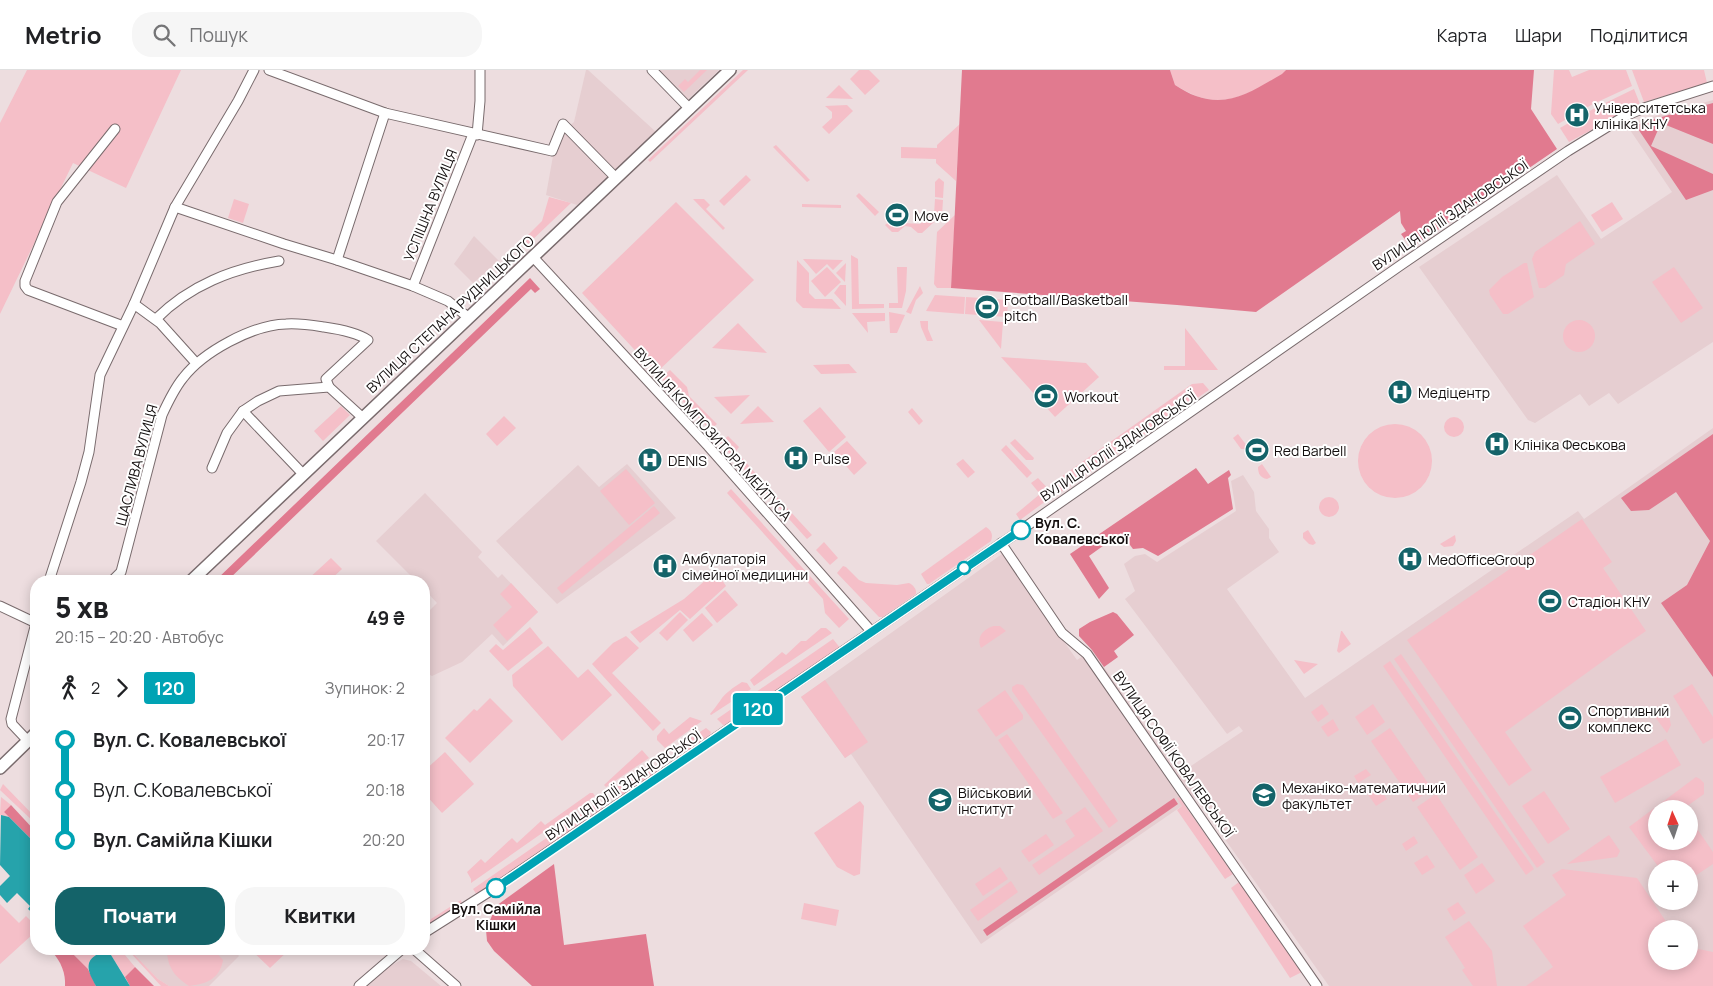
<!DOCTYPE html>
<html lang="uk">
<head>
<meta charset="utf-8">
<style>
	body { margin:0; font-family:Manrope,sans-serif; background:#f6f6f6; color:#202124; height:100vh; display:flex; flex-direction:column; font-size:19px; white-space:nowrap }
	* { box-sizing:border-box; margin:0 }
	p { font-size:16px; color:#757577 }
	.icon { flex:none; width:28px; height:28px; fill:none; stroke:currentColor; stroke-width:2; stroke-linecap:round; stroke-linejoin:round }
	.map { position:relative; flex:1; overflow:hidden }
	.panel { position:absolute; left:30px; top:505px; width:400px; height:380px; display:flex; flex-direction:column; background:#fff; border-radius:20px; box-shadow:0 2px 12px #0003 }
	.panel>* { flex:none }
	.badge { padding:0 10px; border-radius:4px; font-size:18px; line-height:32px }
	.needle { width:32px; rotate:357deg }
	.controls { position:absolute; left:1648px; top:730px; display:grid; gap:10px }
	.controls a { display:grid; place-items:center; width:50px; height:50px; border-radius:50%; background:#fff; box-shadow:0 2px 12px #0003; font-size:25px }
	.map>.badge { position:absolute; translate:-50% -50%; box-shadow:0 0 0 2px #fff }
	.legs { display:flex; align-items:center; gap:8px; height:55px; padding:0 25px; font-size:16px }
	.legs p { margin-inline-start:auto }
	.overview { display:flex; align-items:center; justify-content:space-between; height:85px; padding:0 25px }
	h1 { font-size:28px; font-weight:800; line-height:38px }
	.cta { display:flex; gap:10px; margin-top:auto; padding:10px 25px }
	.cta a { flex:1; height:58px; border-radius:20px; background:#146369; color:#fff; font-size:20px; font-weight:800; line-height:58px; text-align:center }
	.cta a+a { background:#f6f6f6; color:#202124 }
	ul { padding:0 25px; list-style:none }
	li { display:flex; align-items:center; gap:18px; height:50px; font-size:19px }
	li i { display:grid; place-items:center; width:8px; height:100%; margin:0 6px; background:currentColor }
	li i::after { content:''; width:12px; height:12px; margin:-6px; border:4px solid; border-radius:50%; background:#fff }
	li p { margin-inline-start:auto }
	li:first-child i { background:linear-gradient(#0000 50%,currentColor 0) }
	li:last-child i { background:linear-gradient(currentColor 50%,#0000 0) }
	header { display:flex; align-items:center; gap:30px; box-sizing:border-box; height:70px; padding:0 25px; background:#fff; border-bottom:1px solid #e0e0e0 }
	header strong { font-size:24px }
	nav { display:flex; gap:28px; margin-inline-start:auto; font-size:18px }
	.search { width:350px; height:45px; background:#f6f6f6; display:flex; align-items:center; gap:12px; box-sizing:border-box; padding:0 18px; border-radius:20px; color:#757577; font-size:19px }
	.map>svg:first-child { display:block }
	.built { fill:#e6ced1; fill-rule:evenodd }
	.green { fill:#f5bfc8 }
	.forest { fill:#e17a8f }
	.water { fill:#26a3ab }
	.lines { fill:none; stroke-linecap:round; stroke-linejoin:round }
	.minor-casing { stroke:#796b6d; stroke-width:11 }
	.major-casing { stroke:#796b6d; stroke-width:14 }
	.minor { stroke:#fff; stroke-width:9 }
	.major { stroke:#fff; stroke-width:11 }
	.line-1-casing { stroke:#fff; stroke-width:11 }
	.line-1 { stroke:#00a3b4; stroke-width:8 }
	.stop-1-dot { fill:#fff; stroke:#00a3b4; stroke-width:2.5 }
	.labels { text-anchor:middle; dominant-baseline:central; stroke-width:4; stroke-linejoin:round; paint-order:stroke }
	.poi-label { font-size:14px; fill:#130e0e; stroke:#fff; text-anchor:start }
	.street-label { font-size:14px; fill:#130e0e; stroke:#fff }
	.stop-label { font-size:14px; font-weight:bold; fill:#130e0e; stroke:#fff; text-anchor:start }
</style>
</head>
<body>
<header>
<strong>Metrio</strong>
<div class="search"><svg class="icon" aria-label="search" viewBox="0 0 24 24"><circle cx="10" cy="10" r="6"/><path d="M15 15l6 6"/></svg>Пошук</div>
<nav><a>Карта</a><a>Шари</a><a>Поділитися</a></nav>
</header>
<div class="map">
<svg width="1713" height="916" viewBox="0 0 1713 916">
	<rect width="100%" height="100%" fill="#eddddf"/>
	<g class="built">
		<polygon points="586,0 588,0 656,62 577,135 546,125 553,86 564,61 574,52"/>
		<polygon points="654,0 719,0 686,31"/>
		<polygon points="1713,30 1713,272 1618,334 1609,323 1589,336 1580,324 1535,353 1528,350 1419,197 1557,105 1601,169 1672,122 1628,57 1641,50"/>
		<polygon points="474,166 499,191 473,213 454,194"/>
		<path d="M1713,358v558h-384l-134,-189 -214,147 -130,-190 -6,4 -44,-61 201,-143 75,106 15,-10 87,124 64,-43 -4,-5 -12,8 -102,-135 10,-8 -11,-27 11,-8 10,-2 12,8 79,-51 -5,-30 12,-6 11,17 2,19 13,18v9l10,14 -52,37 78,109 273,-187 6,8zM1656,739h33v32h-33zM1656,799h33v32h-33zM1656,859h33v32h-33z"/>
		<polygon points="627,394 676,448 557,534 496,471 578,395 599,417"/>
		<polygon points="425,423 482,482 478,487 498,508 502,504 538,542 503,576 492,564 462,592 432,606 428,604 424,608 424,546 437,533 424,519 424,511 416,511 376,471"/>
		<polygon points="129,879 233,879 239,886 209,916 169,916 158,909"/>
		<polygon points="403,889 411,891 441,916 364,916 381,901"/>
	</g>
	<g class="green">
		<polygon points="27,0 181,0 126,118 73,93 0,244 0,53"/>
		<polygon points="700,0 707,0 684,22 678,16 685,9 688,12"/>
		<polygon points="743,0 748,0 650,92 648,90"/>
		<polygon points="859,0 869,0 880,11 865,25 850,9"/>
		<path d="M1170,0h116l-3,4c-28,16 -53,34 -87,22 -7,-3 -14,-7 -21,-11z"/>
		<polygon points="1554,0 1569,0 1572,7 1589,0 1626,0 1632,16 1593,34 1558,54 1551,44"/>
		<polygon points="1632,0 1704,0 1707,13 1644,32"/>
		<polygon points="839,15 853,29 826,28"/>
		<polygon points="1634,19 1640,34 1569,72 1560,58 1595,38"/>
		<polygon points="847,35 853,41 829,64 822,57 832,48 832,42 825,36"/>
		<polygon points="960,54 956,111 936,93 936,89 901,88 901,77 937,78 937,75"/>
		<polygon points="776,75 810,110 807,112 773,77"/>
		<polygon points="746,105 751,110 724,136 719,131"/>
		<polygon points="939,108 944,112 943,128 935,127 935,112"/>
		<polygon points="859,123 879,142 875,146 856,126"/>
		<polygon points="549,127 571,133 528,174 523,170 542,151"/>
		<polygon points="234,129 249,134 243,153 228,148"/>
		<polygon points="693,129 704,129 710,135 706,139 725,158 723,160"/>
		<polygon points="935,129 943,130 942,146 937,149 934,145"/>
		<polygon points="676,132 754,210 656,303 582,223"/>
		<polygon points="1612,132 1623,149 1602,162 1591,145"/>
		<polygon points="802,134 841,135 841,138 802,137"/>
		<polygon points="955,145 951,218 937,218 934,214 937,162"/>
		<polygon points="929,146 934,152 922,163 918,163 911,157 905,156 898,162 892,162 885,155 889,152 920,154"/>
		<polygon points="1580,151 1595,174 1566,194 1564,205 1545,218 1539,218 1532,189 1535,182"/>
		<polygon points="851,185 858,189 859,234 884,234 884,238 852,239"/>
		<polygon points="803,189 843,190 833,200 827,194 816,204"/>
		<polygon points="797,190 809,203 809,223 815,229 832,229 841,239 803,238 796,231"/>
		<polygon points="846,193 845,212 836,203"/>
		<polygon points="1524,193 1527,193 1534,227 1508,244 1503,244 1490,225 1489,220 1502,207"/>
		<polygon points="827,197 841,212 825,227 811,211"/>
		<polygon points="897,197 907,197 906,221 902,238 889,238 889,233 898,233"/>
		<polygon points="1674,197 1703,238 1681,253 1652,212"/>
		<polygon points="840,215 846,215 846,236 834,223"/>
		<polygon points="920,216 923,223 916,230 911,244 906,242"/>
		<polygon points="935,225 965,227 964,244 926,241"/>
		<polygon points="966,227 1008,230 1007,247 965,244"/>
		<polygon points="889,242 905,245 897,263 890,263"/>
		<polygon points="852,243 885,243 885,251 867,252 868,263"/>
		<circle cx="1579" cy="266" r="16"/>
		<polygon points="979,250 1003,252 1001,279"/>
		<polygon points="920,251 928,251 928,259 933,271 927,271 921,257"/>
		<polygon points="738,253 767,283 712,278"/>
		<polygon points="1185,258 1218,300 1164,300 1164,296 1185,296"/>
		<polygon points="1001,287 1086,293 1099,307 1055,347"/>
		<polygon points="849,294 857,303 821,304 813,295"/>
		<polygon points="670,300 687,317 689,326 717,354 710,360 661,308"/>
		<polygon points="1203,313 1209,320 1058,424 1051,414 1192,314"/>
		<polygon points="750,325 731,344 714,327"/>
		<polygon points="341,336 350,345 323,371 314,361"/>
		<polygon points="758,336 774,352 740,354"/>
		<polygon points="820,337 846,367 829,382 803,351"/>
		<polygon points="912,338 923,351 919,355 908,342"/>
		<polygon points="504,346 516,358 497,376 486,364"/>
		<circle cx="1454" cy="357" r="10"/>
		<circle cx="1395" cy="391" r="37"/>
		<polygon points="1238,364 1247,376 1246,379 1241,379 1233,368"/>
		<polygon points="728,366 739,377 736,381 772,422 768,426 720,373"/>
		<polygon points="1015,369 1034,388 1033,390 1026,390 1010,373"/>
		<polygon points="847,371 867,393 854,405 834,382"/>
		<polygon points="1006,375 1032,403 1027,408 1001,380"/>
		<polygon points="963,389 975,402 968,408 956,394"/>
		<path d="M1262,394l9,13 -4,2c-7,-1 -9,-6 -9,-12z"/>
		<polygon points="626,399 655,433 629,455 600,421"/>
		<polygon points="1038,408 1054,425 1020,450 1016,444 1040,424 1031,413"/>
		<polygon points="731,419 849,549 839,558 825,543 823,529 727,423"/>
		<polygon points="776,426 812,465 807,469 772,430"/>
		<circle cx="1329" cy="437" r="10"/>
		<polygon points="654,436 660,443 562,524 557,518"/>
		<polygon points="1582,449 1612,492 1603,498 1646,561 1621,578 1505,662 1532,700 1509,716 1407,570"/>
		<path d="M986,457c6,4 7,8 5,14l-62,43h-2l-6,-10z"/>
		<polygon points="1308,460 1316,473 1313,475 1309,474 1303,468 1303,463"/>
		<polygon points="1455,465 1456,471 1453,476 1444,477 1440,474"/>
		<polygon points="824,472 838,488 830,495 816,480"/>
		<polygon points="331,488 342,499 329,511 306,511"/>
		<path d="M843,496l3,1 13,13 7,3 31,2 12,-2c4,2 8,6 7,11l-33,23h-4l-42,-44z"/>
		<polygon points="716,501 726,516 690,549 680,540 640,573 630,562 684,529"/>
		<polygon points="511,513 538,542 507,571 493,555 512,537 500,524"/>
		<polygon points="725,520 738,535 717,553 705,538"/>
		<polygon points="680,542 688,550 667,571 659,563"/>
		<polygon points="702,543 713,555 693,572 683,560"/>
		<path d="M994,556h6l6,5 -25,17c-5,-11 2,-19 13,-22z"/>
		<polygon points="530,557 543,573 508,601 489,581 496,574 503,580"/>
		<polygon points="821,558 826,558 832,563 754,616 750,610 782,582 786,585 801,571 806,571"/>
		<polygon points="1341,561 1342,561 1351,574 1339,583 1337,581"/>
		<polygon points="626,566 639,578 612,603 661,653 653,661 592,594 613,573"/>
		<polygon points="833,569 841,579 731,655 723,655 717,649"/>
		<polygon points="548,576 578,608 588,599 612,625 562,671 513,616 512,605"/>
		<polygon points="1401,584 1545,792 1537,798 1394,589"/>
		<polygon points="1294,590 1318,594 1304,604"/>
		<polygon points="1390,591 1534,799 1526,805 1383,596"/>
		<polygon points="825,610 868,672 845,688 801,627"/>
		<path d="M742,612l5,1 4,6 -40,26 -1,-1c4,-5 7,-9 10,-13 5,-8 14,-14 22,-19z"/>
		<polygon points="1017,614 1023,615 1118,751 1109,758 1012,621 1012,617"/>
		<polygon points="1692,614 1713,647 1713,668 1703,674 1673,626"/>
		<polygon points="1005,620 1023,645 1023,649 996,667 977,640"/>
		<polygon points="490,628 513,651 470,693 445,668 474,639 477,641"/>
		<polygon points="1322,634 1329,644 1318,652 1311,642"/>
		<polygon points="1373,634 1385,652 1367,665 1355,647"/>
		<polygon points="1656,641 1662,641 1669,646 1671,655 1667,663 1652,643"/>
		<polygon points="690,647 702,651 665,678 657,670 657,666 664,658 669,664"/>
		<polygon points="1333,649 1339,660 1328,667 1321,657"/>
		<polygon points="706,658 711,662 708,668 677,690 671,681"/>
		<polygon points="1390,658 1432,719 1413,732 1371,671"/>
		<polygon points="1007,664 1063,743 1053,749 998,670"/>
		<polygon points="1666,669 1681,695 1615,733 1600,707"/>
		<polygon points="642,680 649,688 606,717 604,715"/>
		<polygon points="445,682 474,714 442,743 424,723 424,701"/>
		<polygon points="653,694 659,699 659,702 616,730 609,722"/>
		<polygon points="1366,699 1371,705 1358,713 1354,706"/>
		<polygon points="1696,707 1700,709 1704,713 1704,724 1683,739 1656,739 1656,771 1689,771 1689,747 1713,782 1713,794 1689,810 1689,799 1660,799 1629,757"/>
		<polygon points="3,714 36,748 36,754 0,720"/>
		<polygon points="1378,716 1387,729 1376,736 1367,723"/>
		<polygon points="1544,721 1570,759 1548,774 1522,736"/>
		<polygon points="590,723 593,723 595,726 471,813 471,809 467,802 481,789 485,793 512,768 517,773 541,751 545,755"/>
		<polygon points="1436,724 1478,787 1460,800 1417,737"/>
		<polygon points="1,727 11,735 4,742 9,747 0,745"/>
		<polygon points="1179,727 1233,804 1225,809 1177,740 1182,736 1177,728"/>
		<polygon points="860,731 864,736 860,804 854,806 837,797 814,763"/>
		<polygon points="598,732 603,739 498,812 495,808 487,814 489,818 477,825 473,819"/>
		<polygon points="1085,737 1103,761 1039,805 1032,795 1075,766 1065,751"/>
		<polygon points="1046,764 1054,775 1029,792 1021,781"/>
		<polygon points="1609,765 1620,781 1617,787 1567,794"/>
		<polygon points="1414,766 1418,773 1406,781 1402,774"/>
		<polygon points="1427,785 1435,797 1422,805 1414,793"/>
		<polygon points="1482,793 1495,811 1476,824 1464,805"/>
		<polygon points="1000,797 1008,809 983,826 975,814"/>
		<polygon points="1562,799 1637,808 1671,859 1656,859 1656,891 1689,891 1689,877 1713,882 1713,916 1526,916 1553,897 1523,856 1566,825 1552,805"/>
		<polygon points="1011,811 1018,822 978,851 970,840"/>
		<polygon points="1239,812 1302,902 1290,908 1231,818"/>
		<polygon points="461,830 462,835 434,853 429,853 431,849"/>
		<polygon points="1458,832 1466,843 1454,851 1447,839"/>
		<polygon points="804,833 839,840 836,856 801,849"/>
		<polygon points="0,834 19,853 26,846 36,856 36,866 33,864 0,894"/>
		<polygon points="1469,851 1492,881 1497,916 1473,916 1462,900 1465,898 1445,867"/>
		<polygon points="68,879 120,879 135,897 125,907 111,885 96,884 89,892 88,899"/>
		<polygon points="127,879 129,879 158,909 169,916 161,916"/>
		<path d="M181,879h32l10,11c-3,19 -17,24 -34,26 -13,-9 -20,-16 -22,-32l11,-2z"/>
		<polygon points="250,879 290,879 270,898"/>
	</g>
	<g class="forest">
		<path d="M962,0h208l5,15c7,4 14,9 21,11 34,12 58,-6 86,-22l4,-4h248l-3,39 26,40 -146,99 -10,-14 5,-3 -5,-8 -1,-12 -144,101 -79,-7 -226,-17z"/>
		<polygon points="1713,33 1713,74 1661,53 1651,76 1713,104 1713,120 1686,130 1636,56 1643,52"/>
		<polygon points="530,208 540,219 535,223 531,219 227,511 215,511"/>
		<polygon points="1713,364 1713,607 1661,533 1687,515 1710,471 1676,422 1649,440 1631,441 1621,428"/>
		<polygon points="1196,398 1208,414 1229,400 1231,405 1228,408 1233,439 1158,486 1143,478 1133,479 1121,463 1089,486 1109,518 1099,529 1070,484"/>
		<polygon points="1113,542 1117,544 1134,565 1114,581 1118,587 1104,597 1092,580 1079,566 1079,559 1090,552"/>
		<polygon points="1174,728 1178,734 987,866 983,860"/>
		<polygon points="11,735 36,762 36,774 4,742"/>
		<polygon points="554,794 564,875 646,864 654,916 532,916 494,881 487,871 486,860 496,836"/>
		<path d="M60,879h8l20,20 8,17h-31c1,-12 -4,-25 -13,-34z"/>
		<polygon points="135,897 154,916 130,916 125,907"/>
	</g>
	<g class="water">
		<polygon points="1,745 9,747 36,774 36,846 28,839 30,836 17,823 7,833 0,825 0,816 10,806 0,795"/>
		<path d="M102,882h5l4,3 19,31h-34c-8,-14 -14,-26 6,-34z"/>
	</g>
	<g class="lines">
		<defs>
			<g id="minor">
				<polyline points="269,0 385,43 552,81 563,54 616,108"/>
				<polyline points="652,0 690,39"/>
				<polyline points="115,59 57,132 25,211 25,216 28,220 123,256"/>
				<polyline points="477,65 480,31 480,0"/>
				<polyline points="175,137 284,174 337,190 413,216 448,231 469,248"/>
				<polyline points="533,187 708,376 871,561"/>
				<polyline points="337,190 385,43"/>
				<polyline points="413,216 473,64"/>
				<polyline points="134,234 160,253 196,293"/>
				<path d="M156,249c34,-34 76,-50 123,-58"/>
				<polyline points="243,341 303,404"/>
				<polyline points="212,398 227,363 243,341 258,331 279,321 329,317 363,348"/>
				<polyline points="1001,473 1062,563 1087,584 1317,916"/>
				<polyline points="49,511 81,412 89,382 100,305 134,234 175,137 238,31 254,0"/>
				<path d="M112,511l9,-9 41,-157c6,-13 12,-26 21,-37 20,-26 69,-53 103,-54 13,-1 25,1 38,3 14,2 32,5 44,13l-42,39 3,8"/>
				<polyline points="0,536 36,553 11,649 12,654 28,671"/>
				<polyline points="424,863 495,818 1018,462 1401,195 1568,81 1625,46 1644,38 1713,16"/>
				<polyline points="414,879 456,916"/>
				<polyline points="359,916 402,879"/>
			</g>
			<g id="major">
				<polyline points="191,511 730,0"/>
				<polyline points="0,698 36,663"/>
			</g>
		</defs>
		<use href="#minor" class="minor-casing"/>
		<use href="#major" class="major-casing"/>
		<use href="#minor" class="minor"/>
		<use href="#major" class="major"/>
	</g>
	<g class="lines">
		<defs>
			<polyline id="line-1" points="496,818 1021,460"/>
		</defs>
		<use href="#line-1" class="line-1-casing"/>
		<use href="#line-1" class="line-1"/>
	</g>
	<defs>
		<symbol id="hospital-disc" viewBox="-11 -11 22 22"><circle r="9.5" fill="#146369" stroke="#fff"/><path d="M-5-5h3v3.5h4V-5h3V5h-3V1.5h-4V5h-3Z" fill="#fff"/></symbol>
		<symbol id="stadium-disc" viewBox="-11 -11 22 22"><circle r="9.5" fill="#146369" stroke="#fff"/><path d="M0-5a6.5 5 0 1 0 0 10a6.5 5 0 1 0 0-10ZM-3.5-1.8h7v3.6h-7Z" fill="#fff"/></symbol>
		<symbol id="university-disc" viewBox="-11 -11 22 22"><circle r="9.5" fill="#146369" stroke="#fff"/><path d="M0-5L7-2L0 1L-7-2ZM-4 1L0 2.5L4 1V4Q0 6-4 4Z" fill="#fff"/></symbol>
	</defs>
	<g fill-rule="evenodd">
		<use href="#hospital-disc" x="1563" y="31" width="28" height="28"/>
		<use href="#stadium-disc" x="883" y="131" width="28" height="28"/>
		<use href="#stadium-disc" x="973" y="223" width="28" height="28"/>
		<use href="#hospital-disc" x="1386" y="308" width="28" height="28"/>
		<use href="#stadium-disc" x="1032" y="312" width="28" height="28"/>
		<use href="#hospital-disc" x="1483" y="360" width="28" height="28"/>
		<use href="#stadium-disc" x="1243" y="366" width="28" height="28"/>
		<use href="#hospital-disc" x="782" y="374" width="28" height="28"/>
		<use href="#hospital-disc" x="636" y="376" width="28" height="28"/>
		<use href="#hospital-disc" x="1396" y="475" width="28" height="28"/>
		<use href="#hospital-disc" x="651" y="482" width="28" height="28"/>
		<use href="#stadium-disc" x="1536" y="517" width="28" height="28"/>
		<use href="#stadium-disc" x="1556" y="634" width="28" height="28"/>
		<use href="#university-disc" x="1250" y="711" width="28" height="28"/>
		<use href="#university-disc" x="926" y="716" width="28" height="28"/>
	</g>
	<g class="stop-1-dot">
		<circle cx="1021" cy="460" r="9"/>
		<circle cx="964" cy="498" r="6"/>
		<circle cx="496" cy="818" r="9"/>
	</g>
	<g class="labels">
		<g class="poi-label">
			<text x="1594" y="37">Університетська<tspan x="1594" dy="16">клініка КНУ</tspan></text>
			<text x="914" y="145">Move</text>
			<text x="1004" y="229">Football/Basketball<tspan x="1004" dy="16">pitch</tspan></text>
			<text x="1418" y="322">Медіцентр</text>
			<text x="1064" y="326">Workout</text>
			<text x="1514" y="374">Клініка Феськова</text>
			<text x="1274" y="380">Red Barbell</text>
			<text x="814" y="388">Pulse</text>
			<text x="668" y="390">DENIS</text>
			<text x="682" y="488">Амбулаторія<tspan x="682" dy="16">сімейної медицини</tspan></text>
			<text x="1428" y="489">MedOfficeGroup</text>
			<text x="1568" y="531">Стадіон КНУ</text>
			<text x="1588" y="640">Спортивний<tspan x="1588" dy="16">комплекс</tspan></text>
			<text x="1282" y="717">Механіко-математичний<tspan x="1282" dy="16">факультет</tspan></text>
			<text x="958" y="722">Військовий<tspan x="958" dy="16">інститут</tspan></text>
		</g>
		<g class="street-label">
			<text transform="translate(430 135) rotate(-68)">УСПІШНА ВУЛИЦЯ</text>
			<text transform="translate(1450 145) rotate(-34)">ВУЛИЦЯ ЮЛІЇ ЗДАНОВСЬКОЇ</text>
			<text transform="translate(450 244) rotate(-43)">ВУЛИЦЯ СТЕПАНА РУДНИЦЬКОГО</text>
			<text transform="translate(713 364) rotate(48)">ВУЛИЦЯ КОМПОЗИТОРА МЕЙТУСА</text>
			<text transform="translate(1118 376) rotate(-34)">ВУЛИЦЯ ЮЛІЇ ЗДАНОВСЬКОЇ</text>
			<text transform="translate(136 395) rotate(-75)">ЩАСЛИВА ВУЛИЦЯ</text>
			<text transform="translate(1174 684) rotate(55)">ВУЛИЦЯ СОФІЇ КОВАЛЕВСЬКОЇ</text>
			<text transform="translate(623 715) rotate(-34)">ВУЛИЦЯ ЮЛІЇ ЗДАНОВСЬКОЇ</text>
		</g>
		<g class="stop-label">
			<text x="1035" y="452">Вул. С.<tspan x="1035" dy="16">Ковалевської</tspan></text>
			<text x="496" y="838" text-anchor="middle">Вул. Самійла<tspan x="496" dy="16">Кішки</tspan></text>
		</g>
	</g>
</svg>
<div class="controls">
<a><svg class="needle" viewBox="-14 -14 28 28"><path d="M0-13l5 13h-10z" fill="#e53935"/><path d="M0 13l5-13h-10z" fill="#757577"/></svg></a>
<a>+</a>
<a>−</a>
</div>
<b class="badge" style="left:758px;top:639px;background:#00a3b4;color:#fff">120</b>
<section class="panel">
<div class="overview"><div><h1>5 хв</h1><p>20:15 – 20:20 · Автобус</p></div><b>49 ₴</b></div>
<div class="legs"><svg class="icon" aria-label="walk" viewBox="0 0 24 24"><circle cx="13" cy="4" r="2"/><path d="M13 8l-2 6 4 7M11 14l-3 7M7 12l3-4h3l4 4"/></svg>2<svg class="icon" aria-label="forward" viewBox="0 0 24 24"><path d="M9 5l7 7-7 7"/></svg><b class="badge" style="background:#00a3b4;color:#fff">120</b><p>Зупинок: 2</p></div>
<ul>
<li><i style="color:#00a3b4"></i><b>Вул. С. Ковалевської</b><p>20:17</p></li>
<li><i style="color:#00a3b4"></i><span>Вул. С.Ковалевської</span><p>20:18</p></li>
<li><i style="color:#00a3b4"></i><b>Вул. Самійла Кішки</b><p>20:20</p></li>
</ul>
<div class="cta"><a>Почати</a><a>Квитки</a></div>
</section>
</div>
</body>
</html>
